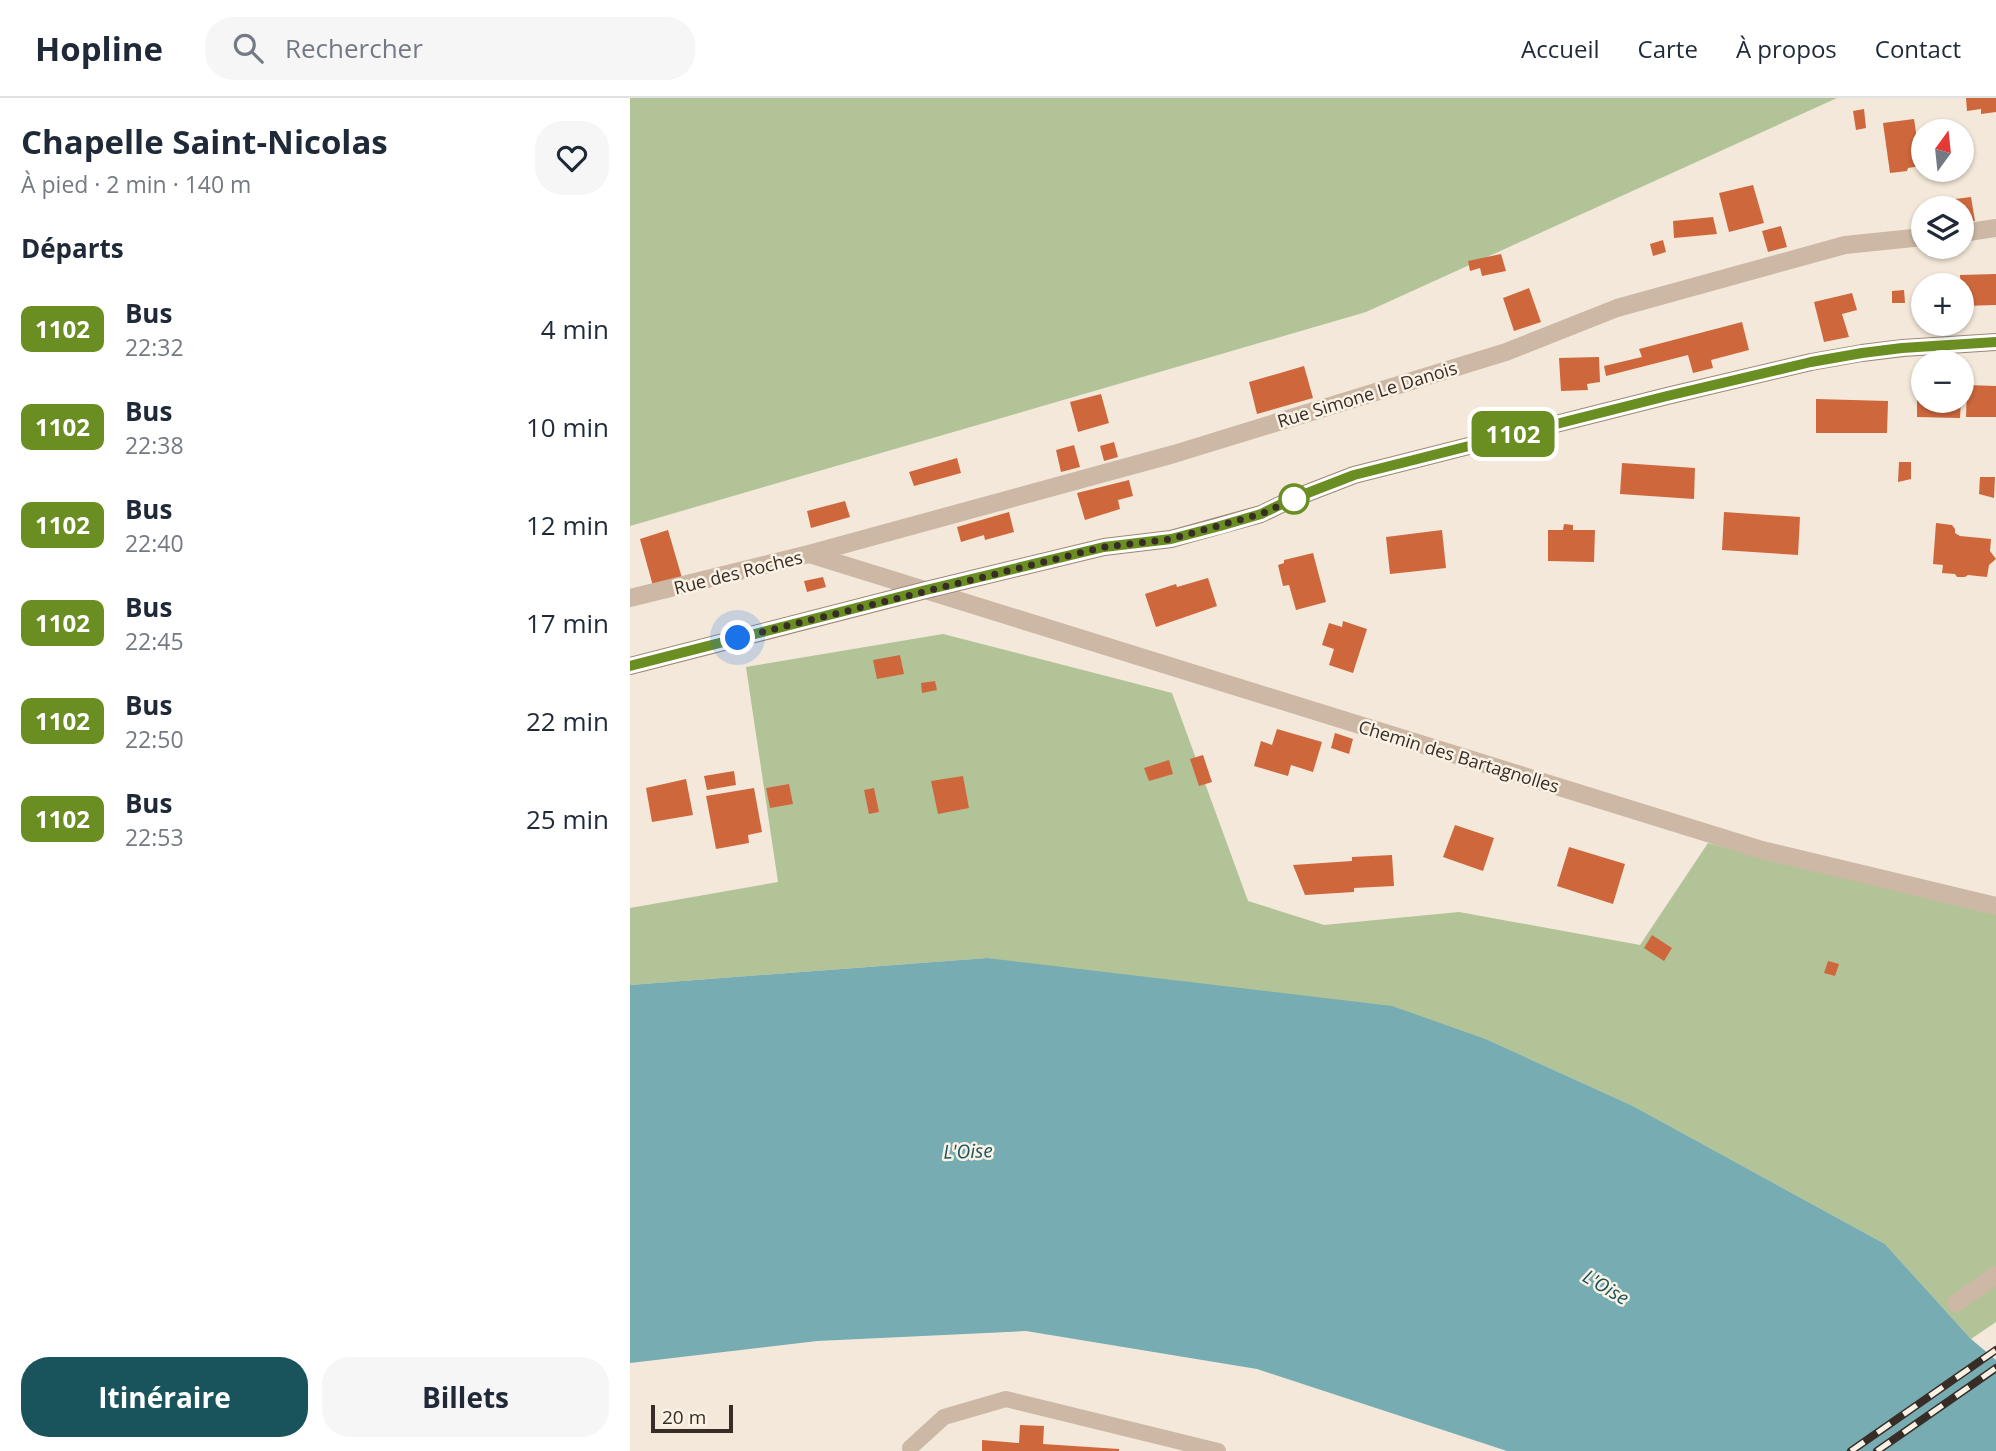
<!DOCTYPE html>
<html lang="fr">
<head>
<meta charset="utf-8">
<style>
	body { margin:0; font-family:"Open Sans",sans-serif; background:#f6f6f7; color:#1f2937; height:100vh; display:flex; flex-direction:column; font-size:26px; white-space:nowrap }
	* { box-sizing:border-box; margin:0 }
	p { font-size:23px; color:#747a83 }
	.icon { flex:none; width:38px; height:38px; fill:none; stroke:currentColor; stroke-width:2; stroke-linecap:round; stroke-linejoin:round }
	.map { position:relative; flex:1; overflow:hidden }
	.panel { display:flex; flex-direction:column; background:#fff; width:630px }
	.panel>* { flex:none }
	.badge { padding:0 14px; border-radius:10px; font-size:24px; line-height:46px }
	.needle { width:46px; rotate:15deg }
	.controls { position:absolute; left:1281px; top:21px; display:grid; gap:14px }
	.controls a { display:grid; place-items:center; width:63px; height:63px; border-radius:50%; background:#fff; box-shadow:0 2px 5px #0004; font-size:35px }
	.scale { position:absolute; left:21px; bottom:18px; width:82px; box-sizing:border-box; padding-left:7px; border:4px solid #372c26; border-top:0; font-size:19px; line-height:24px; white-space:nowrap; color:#372c26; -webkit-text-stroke:5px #faf2e5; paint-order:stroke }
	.you { position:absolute; width:35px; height:35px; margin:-18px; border:5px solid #fff; border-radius:50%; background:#1a73e8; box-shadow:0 0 0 10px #1a73e833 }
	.map>.badge { position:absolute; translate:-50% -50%; box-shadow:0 0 0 4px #fff }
	h2 { padding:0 21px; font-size:26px; line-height:63px }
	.round { display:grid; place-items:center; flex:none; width:74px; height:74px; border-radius:28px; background:#f6f6f7 }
	.headline { display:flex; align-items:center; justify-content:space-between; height:119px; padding:0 21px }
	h1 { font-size:33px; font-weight:700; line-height:52px }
	.action { display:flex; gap:14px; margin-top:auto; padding:14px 21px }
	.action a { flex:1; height:80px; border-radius:28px; background:#19535b; color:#fff; font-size:28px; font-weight:700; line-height:80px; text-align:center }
	.action a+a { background:#f6f6f7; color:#1f2937 }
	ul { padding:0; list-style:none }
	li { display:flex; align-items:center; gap:21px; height:98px; padding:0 21px }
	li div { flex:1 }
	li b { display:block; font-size:26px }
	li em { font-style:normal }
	li .badge { min-width:77px; font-weight:700; text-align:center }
	header { display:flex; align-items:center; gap:42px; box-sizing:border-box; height:98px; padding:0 35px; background:#fff; border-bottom:2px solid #e0e1e3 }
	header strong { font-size:33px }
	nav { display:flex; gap:38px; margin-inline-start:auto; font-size:24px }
	.search { width:490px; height:63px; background:#f6f6f7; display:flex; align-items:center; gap:18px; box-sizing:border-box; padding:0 24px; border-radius:28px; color:#747a83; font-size:26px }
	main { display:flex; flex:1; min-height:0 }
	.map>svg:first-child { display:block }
	.green { fill:#b2c398 }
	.water { fill:#76acb2 }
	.building { fill:#ce673c }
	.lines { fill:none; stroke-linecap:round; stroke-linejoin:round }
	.lane { stroke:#ccb8a4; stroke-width:16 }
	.street { stroke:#ccb8a4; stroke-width:18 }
	.secondary { stroke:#9f8775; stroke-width:18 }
	.rail-casing { stroke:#372c26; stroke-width:8 }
	.rail { stroke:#faf2e5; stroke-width:5; stroke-dasharray:16; stroke-linecap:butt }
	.line-casing { stroke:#fff; stroke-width:16 }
	.line { stroke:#6b8e23; stroke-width:10 }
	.walk { stroke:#372c26; stroke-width:7; stroke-dasharray:0 12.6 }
	.stop-dot { fill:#fff; stroke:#6b8e23; stroke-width:3.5 }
	.labels { text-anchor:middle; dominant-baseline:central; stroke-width:5; stroke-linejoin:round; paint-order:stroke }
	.street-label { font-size:18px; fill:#372c26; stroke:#faf2e5 }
	.water-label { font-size:19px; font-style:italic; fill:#19535b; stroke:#faf2e5 }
</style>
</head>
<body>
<header>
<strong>Hopline</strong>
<div class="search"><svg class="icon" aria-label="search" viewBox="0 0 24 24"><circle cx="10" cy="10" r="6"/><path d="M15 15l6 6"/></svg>Rechercher</div>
<nav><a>Accueil</a><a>Carte</a><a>À propos</a><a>Contact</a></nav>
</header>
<main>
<section class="panel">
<div class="headline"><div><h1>Chapelle Saint-Nicolas</h1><p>À pied · 2 min · 140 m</p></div><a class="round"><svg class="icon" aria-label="heart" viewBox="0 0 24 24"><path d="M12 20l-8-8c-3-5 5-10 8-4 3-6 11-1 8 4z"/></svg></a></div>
<h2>Départs</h2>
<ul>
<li><span class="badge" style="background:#6b8e23;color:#fff">1102</span><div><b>Bus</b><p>22:32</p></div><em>4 min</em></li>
<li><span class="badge" style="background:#6b8e23;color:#fff">1102</span><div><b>Bus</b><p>22:38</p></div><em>10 min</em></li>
<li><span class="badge" style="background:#6b8e23;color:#fff">1102</span><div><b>Bus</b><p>22:40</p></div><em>12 min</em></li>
<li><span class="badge" style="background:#6b8e23;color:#fff">1102</span><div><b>Bus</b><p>22:45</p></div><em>17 min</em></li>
<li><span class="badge" style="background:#6b8e23;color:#fff">1102</span><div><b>Bus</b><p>22:50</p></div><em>22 min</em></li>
<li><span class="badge" style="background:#6b8e23;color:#fff">1102</span><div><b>Bus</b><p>22:53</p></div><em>25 min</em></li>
</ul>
<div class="action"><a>Itinéraire</a><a>Billets</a></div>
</section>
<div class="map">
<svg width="1366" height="1353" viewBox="0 0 1366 1353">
	<rect width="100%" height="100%" fill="#f3e8d9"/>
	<g class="green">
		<polygon points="0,0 1207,0 736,214 0,428"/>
		<polygon points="313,536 542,595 618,803 694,827 829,814 1010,847 1078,745 1366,816 1366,1224 1341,1241 1255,1146 1003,1008 858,942 357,860 0,887 0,810 148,784 116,569"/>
	</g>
	<polygon class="water" points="357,860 762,908 858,942 1003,1008 1255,1146 1341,1241 1366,1262 1366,1353 877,1353 627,1271 396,1233 187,1243 0,1265 0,887"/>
	<g class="building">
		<polygon points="1336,0 1366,0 1366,14 1351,16 1351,11 1337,13"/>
		<polygon points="1234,11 1236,30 1226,32 1223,13"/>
		<polygon points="1284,21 1291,68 1278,70 1277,73 1260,75 1253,25"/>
		<polygon points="1123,87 1134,125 1099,134 1089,95"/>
		<polygon points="1341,99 1345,123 1332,124 1332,110 1326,110 1325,101"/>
		<polygon points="1083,119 1087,136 1044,140 1043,123"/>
		<polygon points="1151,128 1157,149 1138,154 1132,133"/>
		<polygon points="1033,142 1036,154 1023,158 1020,146"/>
		<polygon points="871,156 876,173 852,178 850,170 840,173 838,163"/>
		<polygon points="1366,176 1366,207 1332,208 1330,177"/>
		<polygon points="899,190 911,224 884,233 873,200"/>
		<polygon points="1274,192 1275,205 1262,205 1262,193"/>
		<polygon points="1222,195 1227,212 1212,216 1219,239 1194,244 1184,204"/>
		<polygon points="1112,224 1119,252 1081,262 1083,270 1063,275 1058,257 976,278 974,268 1012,259 1009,251"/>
		<polygon points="969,259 970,284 957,286 958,292 931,293 929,260"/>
		<polygon points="674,268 683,300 627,316 619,284"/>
		<polygon points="1337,287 1366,288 1366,319 1336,319"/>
		<polygon points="471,296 479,325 448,334 440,304"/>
		<polygon points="1287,296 1293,296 1293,303 1331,303 1330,320 1287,319"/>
		<polygon points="1186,301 1258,303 1257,335 1186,335"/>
		<polygon points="484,344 488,359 474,363 470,348"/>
		<polygon points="444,347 450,369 431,374 426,352"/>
		<polygon points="327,360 331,375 284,388 279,374"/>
		<polygon points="1269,364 1281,364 1281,381 1268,384"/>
		<polygon points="992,365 1065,370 1064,401 990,396"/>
		<polygon points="1350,379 1365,379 1364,400 1349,396"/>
		<polygon points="499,382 503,398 488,402 490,411 455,422 447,395"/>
		<polygon points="215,403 220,419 181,430 177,413"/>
		<polygon points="379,414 384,434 355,442 354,437 331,444 327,429"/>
		<polygon points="1094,414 1170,419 1168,457 1092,452"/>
		<polygon points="1306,425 1322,427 1325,431 1325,435 1330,438 1361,441 1360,453 1366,461 1359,467 1357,479 1338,477 1335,479 1327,479 1325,476 1312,475 1313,467 1303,466"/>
		<polygon points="934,426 943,427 943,432 965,432 964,464 918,463 918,432 933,432"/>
		<polygon points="38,432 52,480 23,488 10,441"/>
		<polygon points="812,432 816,470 760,476 756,439"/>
		<polygon points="683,455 696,504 666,512 659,487 653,488 648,467 654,465 654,462"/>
		<polygon points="193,479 196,489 177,494 174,483"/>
		<polygon points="578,480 587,508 526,529 515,496 546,486 547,489"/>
		<polygon points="713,523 737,531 723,575 699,567 704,551 692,547 699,525 712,529"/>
		<polygon points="270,557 274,576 247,581 243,562"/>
		<polygon points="305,583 307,592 292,595 291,585"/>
		<polygon points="647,631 692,644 683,674 661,667 658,678 624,668 631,643 642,647"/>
		<polygon points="705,635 723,641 719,656 701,650"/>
		<polygon points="573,657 582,684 569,688 560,661"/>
		<polygon points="539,662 543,676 519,683 514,670"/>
		<polygon points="104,673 106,687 77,692 74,678"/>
		<polygon points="333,678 339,710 308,716 301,683"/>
		<polygon points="56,681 63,717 22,724 16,690"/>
		<polygon points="159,686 163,706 140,710 136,690"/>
		<polygon points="124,690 132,734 118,737 119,745 86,751 76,698"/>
		<polygon points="244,690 249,714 239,716 234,692"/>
		<polygon points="825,727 864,740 853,773 813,759"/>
		<polygon points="939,749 995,766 983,806 927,788"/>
		<polygon points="762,757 764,788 724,790 724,794 675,797 663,767 722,763 722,759"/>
		<polygon points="1022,837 1042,850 1034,863 1014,850"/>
		<polygon points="1198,863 1209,866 1205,878 1194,875"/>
		<polygon points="390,1327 414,1328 413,1346 489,1351 489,1353 352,1353 352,1342 389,1345"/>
	</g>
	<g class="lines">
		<polyline class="lane" points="280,1350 314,1319 376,1301 588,1353"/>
		<g class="street">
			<polyline points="1332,135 1366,130"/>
			<polyline points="179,456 1132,752 1366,808"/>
			<polyline points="0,500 179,456 544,356 876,254 987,210 1215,147 1293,139"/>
			<polyline points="1326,1205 1366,1177"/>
		</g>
		<polyline class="secondary" points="0,568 296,492 474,449 541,441 631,416 662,401 724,377 1037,298 1181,264 1232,255 1273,250 1366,244"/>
		<defs>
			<g id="rail">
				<polyline points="1221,1353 1366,1252"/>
				<polyline points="1247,1353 1366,1270"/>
			</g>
		</defs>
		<use href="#rail" class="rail-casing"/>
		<use href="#rail" class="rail"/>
	</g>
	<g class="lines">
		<defs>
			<polyline id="line" points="0,568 296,492 474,449 541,441 590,428 631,416 662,401 724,377 1037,298 1181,264 1232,255 1272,250 1366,244"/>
		</defs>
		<use href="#line" class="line-casing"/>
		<use href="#line" class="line"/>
		<polyline class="walk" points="108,540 474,449 541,441 631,416 664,401"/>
	</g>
	<circle class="stop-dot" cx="664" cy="401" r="14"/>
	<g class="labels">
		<g class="street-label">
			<text transform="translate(737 296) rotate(-17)">Rue Simone Le Danois</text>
			<text transform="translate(108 474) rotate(-14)">Rue des Roches</text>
			<text transform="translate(829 658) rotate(17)">Chemin des Bartagnolles</text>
		</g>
		<g class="water-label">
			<text transform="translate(338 1053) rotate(-2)">L'Oise</text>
			<text transform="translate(976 1189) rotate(31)">L'Oise</text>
		</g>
	</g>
</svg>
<div class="controls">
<a><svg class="needle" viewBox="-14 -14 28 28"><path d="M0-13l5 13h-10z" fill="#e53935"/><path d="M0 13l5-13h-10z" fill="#747a83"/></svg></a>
<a><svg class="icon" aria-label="layers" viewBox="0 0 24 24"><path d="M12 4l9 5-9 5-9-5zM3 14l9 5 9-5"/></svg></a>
<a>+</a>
<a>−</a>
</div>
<div class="scale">20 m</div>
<div class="you" style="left:108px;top:540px"></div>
<b class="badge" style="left:883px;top:336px;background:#6b8e23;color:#fff">1102</b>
</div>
</main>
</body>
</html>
